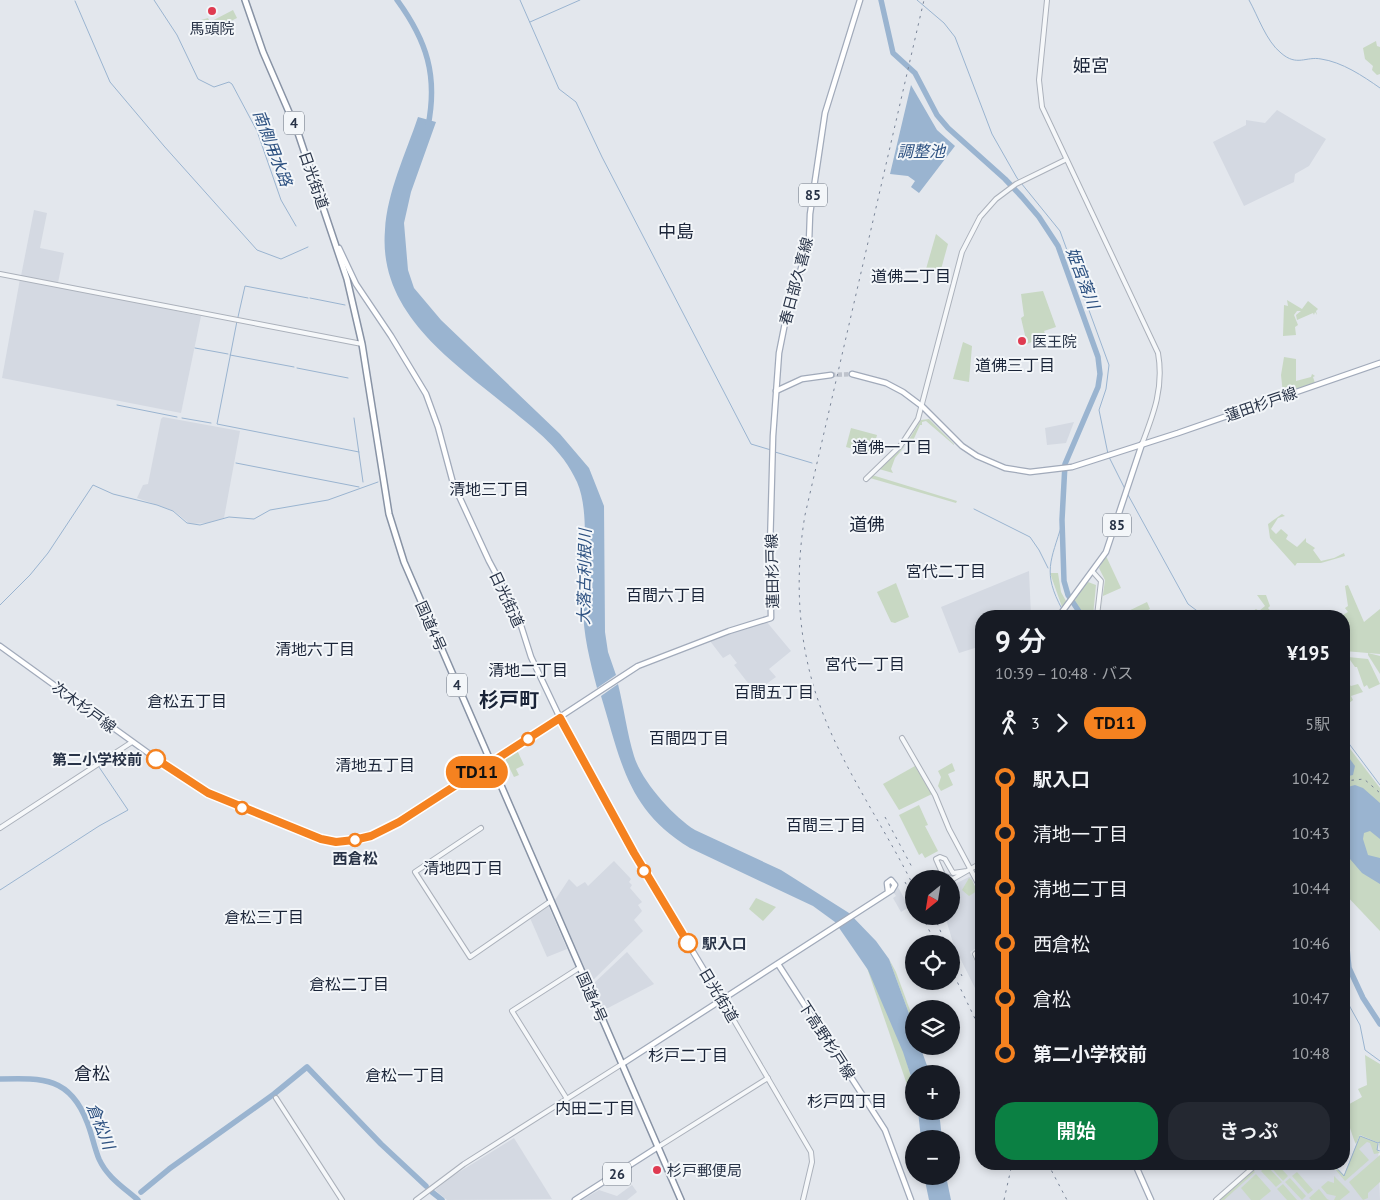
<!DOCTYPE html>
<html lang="ja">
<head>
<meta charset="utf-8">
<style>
	body { margin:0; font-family:"PT Sans","Noto Sans JP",sans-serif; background:#242831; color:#f1f3f6; height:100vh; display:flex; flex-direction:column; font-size:19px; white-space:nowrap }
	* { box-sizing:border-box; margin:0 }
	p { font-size:16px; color:#9ea1a6 }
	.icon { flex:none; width:28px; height:28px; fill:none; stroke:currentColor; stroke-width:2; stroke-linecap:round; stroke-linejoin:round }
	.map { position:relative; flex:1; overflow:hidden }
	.panel { position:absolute; left:975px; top:610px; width:375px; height:560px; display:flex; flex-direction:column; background:#171b24; border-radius:20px; box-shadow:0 2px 8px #0003 }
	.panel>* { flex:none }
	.badge { padding:0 10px; border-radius:16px; font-size:18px; line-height:32px }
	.needle { width:32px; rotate:210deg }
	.fabs { position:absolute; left:905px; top:870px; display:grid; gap:10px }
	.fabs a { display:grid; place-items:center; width:55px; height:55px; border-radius:50%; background:#171b24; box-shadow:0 2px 8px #0003; font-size:25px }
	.map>.badge { position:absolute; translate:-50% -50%; box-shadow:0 0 0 2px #fff }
	.legs { display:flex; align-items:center; gap:8px; height:55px; padding:0 20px; font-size:16px }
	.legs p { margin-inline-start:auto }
	.summary { display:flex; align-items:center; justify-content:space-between; height:85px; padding:0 20px }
	h1 { font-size:28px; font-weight:600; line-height:38px }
	.primary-button { display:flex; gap:10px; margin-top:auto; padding:10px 20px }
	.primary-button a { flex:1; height:58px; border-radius:20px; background:#0b8043; color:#fff; font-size:20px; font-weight:600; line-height:58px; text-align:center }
	.primary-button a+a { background:#242831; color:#f1f3f6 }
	ul { padding:0 20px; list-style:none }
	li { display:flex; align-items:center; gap:18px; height:55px; font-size:19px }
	li i { display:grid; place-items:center; width:8px; height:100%; margin:0 6px; background:currentColor }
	li i::after { content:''; width:12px; height:12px; margin:-6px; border:4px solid; border-radius:50%; background:#171b24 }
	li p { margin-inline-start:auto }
	li:first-child i { background:linear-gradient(#0000 50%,currentColor 0) }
	li:last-child i { background:linear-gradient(currentColor 50%,#0000 0) }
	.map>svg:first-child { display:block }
	.built { fill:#d4d9e2 }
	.green { fill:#c8d8c3 }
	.water { fill:#9ab4d0 }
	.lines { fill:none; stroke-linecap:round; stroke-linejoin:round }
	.stream { stroke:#9ab4d0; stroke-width:1 }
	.river { stroke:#9ab4d0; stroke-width:5.5 }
	.major-tunnel { stroke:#bec3cc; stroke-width:4.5; stroke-dasharray:4.5 2; stroke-linecap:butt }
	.minor-casing { stroke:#abb1bb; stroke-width:6 }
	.major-casing { stroke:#a1aaba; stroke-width:7 }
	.highway-casing { stroke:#8893a5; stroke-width:8 }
	.minor { stroke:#f6f8fa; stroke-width:4 }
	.major { stroke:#fff; stroke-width:4.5 }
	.highway { stroke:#fff; stroke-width:5 }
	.rail { stroke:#7a8598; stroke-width:1; stroke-dasharray:2.5 5; stroke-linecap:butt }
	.line-1-casing { stroke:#fff; stroke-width:11 }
	.line-1 { stroke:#f58220; stroke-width:8 }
	.poi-dot { fill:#df3b51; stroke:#f3f6f9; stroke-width:2 }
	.stop-1-dot { fill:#fff; stroke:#f58220; stroke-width:2.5 }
	.labels { text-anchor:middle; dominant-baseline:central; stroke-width:4; stroke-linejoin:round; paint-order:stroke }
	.shield { fill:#f3f6f9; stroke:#656e7c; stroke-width:1 }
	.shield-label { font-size:14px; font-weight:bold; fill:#283347 }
	.poi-label { font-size:15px; fill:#283347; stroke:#f3f6f9; text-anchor:start }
	.street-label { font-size:15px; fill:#283347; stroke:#f3f6f9 }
	.stop-label { font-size:15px; font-weight:bold; fill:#283347; stroke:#f3f6f9; text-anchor:end }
	.water-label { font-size:16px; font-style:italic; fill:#2d5181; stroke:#f3f6f9 }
	.neighbourhood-label { font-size:16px; fill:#1a2438; stroke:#f3f6f9 }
	.quarter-label { font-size:18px; fill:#1a2438; stroke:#f3f6f9 }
	.district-label { font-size:20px; font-weight:bold; fill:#1a2438; stroke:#f3f6f9 }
</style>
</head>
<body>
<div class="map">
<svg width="1380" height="1200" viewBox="0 0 1380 1200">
	<rect width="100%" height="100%" fill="#e3e7ed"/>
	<g class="built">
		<polygon points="1277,110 1326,139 1309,166 1295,174 1294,182 1244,206 1213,142 1246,125 1246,120 1265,123"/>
		<polygon points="34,210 47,213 40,248 64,253 58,283 21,276"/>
		<polygon points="20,279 201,316 181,413 2,378"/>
		<polygon points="163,417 240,431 224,518 208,523 190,524 174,511 137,498 143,485 148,484 161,419"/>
		<polygon points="1074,422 1066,443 1047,445 1045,428"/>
		<polygon points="1029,571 1031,616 981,616 981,646 959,653 941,607"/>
		<polygon points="766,621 791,651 769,669 776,677 755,692 734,665 737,663 730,654 723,658 710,641"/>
		<polygon points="614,861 631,879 629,882 632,885 630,888 642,902 638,905 642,911 634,920 643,931 591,982 555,900 569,879 577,887 585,882 588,886"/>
		<polygon points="969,877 971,877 981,901 981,945 970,952 981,973 981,990 979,986 975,988 954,946 945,916 951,916 951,886"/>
		<polygon points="898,887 909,907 901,912 893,898 896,896 892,890"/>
		<polygon points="548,905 567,949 547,957 530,918"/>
		<polygon points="627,952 654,984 608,1008 602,1008 592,985"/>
		<polygon points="1360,1136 1378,1143 1380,1200 1219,1200 1260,1164 1333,1164 1344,1175"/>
		<polygon points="514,1138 552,1199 447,1200 435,1190 451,1177"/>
		<polygon points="632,1185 637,1192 627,1200 582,1200 599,1190 617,1196"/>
	</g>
	<g class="green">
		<polygon points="233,10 237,18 205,34 201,20 208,18 210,22"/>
		<polygon points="1376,41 1377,46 1380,47 1380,74 1377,75 1372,70 1373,66 1365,59 1363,48"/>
		<polygon points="936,234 948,244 940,273 926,269"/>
		<polygon points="1043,291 1056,327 1044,331 1046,336 1027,344 1021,318 1024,316 1021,294"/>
		<polygon points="1287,300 1302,309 1308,301 1318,309 1316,311 1317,315 1315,312 1314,315 1313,313 1297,320 1296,315 1301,311 1297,311 1294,315 1298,325 1295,327 1296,335 1283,336 1284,305 1288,306"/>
		<polygon points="963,342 972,346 969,382 953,379"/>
		<polygon points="1284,357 1296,359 1296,381 1311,377 1312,374 1315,376 1313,377 1315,383 1283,394 1281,375"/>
		<polygon points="929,419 954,444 954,445 926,421 922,422 922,425 920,425 912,443 914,445 908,441 921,420"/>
		<polygon points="851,428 877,435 872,454 846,447"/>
		<polygon points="906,445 895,458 891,469 893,473 879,469"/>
		<polygon points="872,475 957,501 956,503 870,478"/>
		<polygon points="1282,514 1285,516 1278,518 1271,529 1276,534 1281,529 1288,535 1286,539 1297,547 1306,538 1306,542 1315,548 1313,550 1321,561 1334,558 1344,553 1345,556 1321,563 1297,563 1295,566 1270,538 1268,524"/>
		<polygon points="1106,556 1121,588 1103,596 1100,616 1105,580 1099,568"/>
		<polygon points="1050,573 1058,573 1061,592 1066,601 1062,607"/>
		<polygon points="1088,582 1096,585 1093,616 1083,616 1073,599"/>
		<polygon points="896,583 909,617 895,623 891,622 877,592"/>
		<polygon points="1348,585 1364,622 1380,609 1380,654 1344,651 1344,616 1341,616 1348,612 1345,608 1348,606 1345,586"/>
		<polygon points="1257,595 1266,595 1270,606 1268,608 1275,616 1253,614 1246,616 1256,609 1259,611 1265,606"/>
		<polygon points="1147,602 1150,609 1137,616 1118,616"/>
		<polygon points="1368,653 1380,656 1380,674 1368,655"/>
		<polygon points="1348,657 1368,659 1380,684 1369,689 1367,685 1364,687 1357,667 1355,667"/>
		<polygon points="1344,667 1348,671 1346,682 1351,686 1358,684 1363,692 1351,696 1353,700 1344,707"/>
		<polygon points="1344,741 1380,788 1380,931 1344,893"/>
		<polygon points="517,750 524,765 516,769 519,775 514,777 504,757"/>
		<polygon points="952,763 955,771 948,774 953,785 941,791 938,786 941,777 938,771"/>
		<polygon points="915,766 932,794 899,810 883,784"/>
		<polygon points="919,805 928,825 925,826 938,851 925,858 922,853 919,855 899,815"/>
		<polygon points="969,878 972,880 977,891 969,896 962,890"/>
		<polygon points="756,898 776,907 763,921 749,909"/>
		<polygon points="889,959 896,972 914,1021 914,1027"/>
		<path d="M866,965c20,33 48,102 48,140z"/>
		<path d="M1365,1055l15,9v86l-1,-7 -19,-8 -4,9c-2,-3 -12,-34 -12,-37l18,-10 -4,-8 9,-4z"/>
		<polygon points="1360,1136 1378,1143 1377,1150 1380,1153 1374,1154 1370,1143 1367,1142 1359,1149 1369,1160 1345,1181 1331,1164 1344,1175"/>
		<polygon points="1380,1155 1380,1182 1368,1193 1368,1198 1363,1200 1349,1182"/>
		<polygon points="1269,1164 1277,1164 1288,1176 1283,1181 1269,1165 1268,1167 1282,1182 1276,1187 1261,1171"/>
		<polygon points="1253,1170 1255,1172 1224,1200 1219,1200"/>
		<polygon points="1297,1172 1313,1190 1308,1194 1292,1176"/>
		<polygon points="1256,1174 1271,1191 1260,1200 1251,1200 1241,1188"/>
		<polygon points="1334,1176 1350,1192 1340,1200 1334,1200 1336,1196 1327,1194 1321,1187 1328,1181 1334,1183"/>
		<polygon points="1290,1178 1306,1196 1302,1200 1285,1182"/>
		<polygon points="1283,1184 1297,1200 1287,1200 1277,1189"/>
		<polygon points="1319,1189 1327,1199 1329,1200 1311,1200 1309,1198"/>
	</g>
	<g class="water">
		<polygon points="911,85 937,130 955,146 919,193 911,187 915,181 908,176 890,174"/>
		<path d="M418,117l18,5 -25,70 -7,31 4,47 6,18 27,32 119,114 29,34 15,38 1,126 3,20 8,23 -19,13c-7,-27 -14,-54 -14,-82 -1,-34 8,-93 -6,-124 -15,-33 -41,-52 -68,-74 -57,-47 -131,-95 -124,-178 2,-38 21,-77 33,-113z"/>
		<path d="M618,684c6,24 9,49 16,72 8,26 39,60 61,74l86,40 68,43 27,28 13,18 25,68v19h6l10,28h-16v12l-11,-34 -35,-82 -33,-48 -22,-16 -123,-58c-63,-38 -69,-87 -89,-152z"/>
		<polygon points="1344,751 1355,766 1353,775 1344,777"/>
		<polygon points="1355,785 1363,788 1380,803 1380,839 1370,831 1364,833 1363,839 1368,855 1380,858 1380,884 1362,873 1344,852 1344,788"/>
		<polygon points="918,1111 939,1111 942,1139 921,1139"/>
		<polygon points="924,1176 946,1176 951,1200 929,1200"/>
	</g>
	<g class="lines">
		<g class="stream">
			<polyline points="154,0 177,35 198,79 214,87 229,82 232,84 257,131 281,200 296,226"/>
			<polyline points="520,0 559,89 576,102 602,157 751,444 771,450"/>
			<polyline points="917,0 944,23 955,37 992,134 1017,178 1060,231 1109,365 1106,389 1099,410 1108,454"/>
			<path d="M1249,0c9,16 17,41 32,53 16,14 25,3 40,6 21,3 42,17 59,29"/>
			<polyline points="75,1 110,82 164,146 257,250 281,259 308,247"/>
			<polyline points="530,22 580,0"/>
			<polyline points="310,298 345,305"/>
			<polyline points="238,317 245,286 308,298"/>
			<polyline points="237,321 217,424 359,452"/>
			<polyline points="195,348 228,354"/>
			<polyline points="230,355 294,367"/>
			<polyline points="297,368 348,378"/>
			<polyline points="117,405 177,417"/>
			<polyline points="182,418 211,423"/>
			<polyline points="354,418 363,482"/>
			<polyline points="775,452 812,463"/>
			<polyline points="1109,457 1125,489"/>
			<polyline points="236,463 359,487"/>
			<polyline points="1127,493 1188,604 1204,616"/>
			<polyline points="974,509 1030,537 1039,550 1048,568"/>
			<polyline points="0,605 30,575 48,553 93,485 113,494 157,505 173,511 187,523 200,525 229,517 254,519 270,510 328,500 378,482"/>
			<path d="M1062,609c-20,-37 -11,-48 0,-85"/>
			<polyline points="1344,737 1380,785"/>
			<polyline points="0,890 99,826 128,810 99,767"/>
			<polyline points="1344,996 1360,1025 1365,1050 1380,1061"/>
			<polyline points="1378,1144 1377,1150 1380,1151"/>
			<polyline points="1333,1164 1344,1176 1360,1136 1378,1143 1380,1142"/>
		</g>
		<g class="river">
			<path d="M397,0c30,41 41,76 31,126"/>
			<polyline points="881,0 893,53 915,73 937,115 948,128 1005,179 1022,197 1039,217 1058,246 1098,357 1100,374 1098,387 1065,464 1062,520 1064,581 1068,595 1082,616"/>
			<polyline points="1344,918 1349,968 1363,998 1380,1024"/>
			<path d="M0,1079c43,-1 70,-2 87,43 5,12 7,25 12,37 8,18 24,28 39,41"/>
			<polyline points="141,1192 169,1169 274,1094 307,1067 381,1144 426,1186"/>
			<polyline points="432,1192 442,1200"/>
		</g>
		<polyline class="major-tunnel" points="831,375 852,374"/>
		<defs>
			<g id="minor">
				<path d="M1047,0l-8,80 3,27 116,246c6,34 -4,60 -16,91"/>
				<polyline points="0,274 362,344"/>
				<polyline points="866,479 901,445 918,419 962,252 980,217 996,199 1016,184 1065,160"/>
				<polyline points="1093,572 1101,581 1097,616"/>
				<polyline points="902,738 935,795 949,829 981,889"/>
				<polyline points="0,828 132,742"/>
				<polyline points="481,828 415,872 470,957 551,901"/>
				<polyline points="967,871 953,873 945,859 940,857 936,859 943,875 953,879 981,863"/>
				<polyline points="981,949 975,954 981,967"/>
				<polyline points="722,1000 811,1152 812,1162 803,1200"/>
				<polyline points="276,1098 342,1200"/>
				<polyline points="567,1099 512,1011 579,968"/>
				<polyline points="658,1147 768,1078"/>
				<polyline points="416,1200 464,1164 622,1064"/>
				<polyline points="1216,1200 1257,1164"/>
			</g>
			<g id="major">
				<polyline points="339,248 356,284 391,336 426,394 438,427 453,483 489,561 517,613 531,657 560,718 633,852 722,1000"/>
				<polyline points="852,374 886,383 903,392 923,407 962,446 977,456 1005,468 1030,472 1072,467 1178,433 1380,363"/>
				<polyline points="776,391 802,379 831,375"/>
				<polyline points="1059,616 1106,552 1142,444"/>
				<polyline points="0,646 187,781 215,796 314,837 331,842 349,841 371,836 399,822 638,666 729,631 771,618 770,548 773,436 779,353 786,318 809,242 810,214 825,113 860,0"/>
				<polyline points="778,964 885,1130 911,1200"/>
				<polyline points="622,1064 892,890 895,885 891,880 887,883 888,891"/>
				<polyline points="1135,1164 1151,1200"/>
				<polyline points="575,1200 658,1147"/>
			</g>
			<polyline id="highway" points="245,0 263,52 298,133 347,279 362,344 389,514 404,562 681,1200"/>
		</defs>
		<use href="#minor" class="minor-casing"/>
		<use href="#major" class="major-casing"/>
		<use href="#highway" class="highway-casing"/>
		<use href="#minor" class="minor"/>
		<use href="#major" class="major"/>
		<use href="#highway" class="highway"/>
		<g class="rail">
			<polyline points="1344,781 1364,779 1380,793"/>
			<polyline points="885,817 913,869"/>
			<polyline points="905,882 914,899"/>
			<path d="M914,887c-29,-59 -69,-115 -92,-176 -24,-62 -28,-131 -17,-196l119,-515"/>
			<polyline points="922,916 936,944"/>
			<polyline points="934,916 946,944"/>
			<polyline points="951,954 962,976"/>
			<polyline points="951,969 981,1031"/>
			<polyline points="1048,1164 1067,1200"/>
			<polyline points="1004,1200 1012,1164"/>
		</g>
	</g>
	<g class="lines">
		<defs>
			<polyline id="line-1" points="156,759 208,793 321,839 336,842 354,840 371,836 399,822 560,718 634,853 688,943"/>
		</defs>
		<use href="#line-1" class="line-1-casing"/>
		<use href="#line-1" class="line-1"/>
	</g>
	<g class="poi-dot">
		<circle cx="212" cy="11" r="5"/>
		<circle cx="1022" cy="341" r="5"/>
		<circle cx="657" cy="1170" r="5"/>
	</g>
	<g class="stop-1-dot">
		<circle cx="528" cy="739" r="6"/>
		<circle cx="156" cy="759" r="9"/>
		<circle cx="242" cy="808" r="6"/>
		<circle cx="355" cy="840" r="6"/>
		<circle cx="644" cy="871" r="6"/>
		<circle cx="688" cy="943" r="9"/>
	</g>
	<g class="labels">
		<g class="shield">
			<rect x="284" y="111.5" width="20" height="23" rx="4"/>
			<rect x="799" y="183.5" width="28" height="23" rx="4"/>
			<rect x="1103" y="513.5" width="28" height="23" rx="4"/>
			<rect x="447" y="673.5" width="20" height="23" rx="4"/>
			<rect x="603" y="1162.5" width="28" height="23" rx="4"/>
		</g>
		<g class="shield-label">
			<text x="294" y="123">4</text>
			<text x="813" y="195">85</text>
			<text x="1117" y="525">85</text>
			<text x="457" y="685">4</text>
			<text x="617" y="1174">26</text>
		</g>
		<g class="poi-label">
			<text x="212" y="28" text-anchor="middle">馬頭院</text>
			<text x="1032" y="341">医王院</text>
			<text x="667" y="1170">杉戸郵便局</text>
		</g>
		<g class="street-label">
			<text transform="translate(314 180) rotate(71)">日光街道</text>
			<text transform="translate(796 281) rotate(-75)">春日部久喜線</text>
			<text transform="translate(1261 404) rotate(-19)">蓮田杉戸線</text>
			<text transform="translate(772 571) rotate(-91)">蓮田杉戸線</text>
			<text transform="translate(507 599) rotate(65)">日光街道</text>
			<text transform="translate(431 626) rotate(66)">国道4号</text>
			<text transform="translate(84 707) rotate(36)">次木杉戸線</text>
			<text transform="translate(719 995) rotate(59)">日光街道</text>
			<text transform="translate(592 997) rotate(66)">国道4号</text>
			<text transform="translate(827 1040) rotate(57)">下高野杉戸線</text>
		</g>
		<g class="stop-label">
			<text x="142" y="759">第二小学校前</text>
			<text x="355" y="858" text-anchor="middle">西倉松</text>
			<text x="702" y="943" text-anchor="start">駅入口</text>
		</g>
		<g class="water-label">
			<text transform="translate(273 148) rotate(69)">南側用水路</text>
			<text x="921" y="151">調整池</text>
			<text transform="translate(1083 278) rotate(69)">姫宮落川</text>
			<text transform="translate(584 577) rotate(-89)">大落古利根川</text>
			<text transform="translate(101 1126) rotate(68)">倉松川</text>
		</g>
		<g class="neighbourhood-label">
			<text x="911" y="276">道佛二丁目</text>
			<text x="1015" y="365">道佛三丁目</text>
			<text x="892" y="447">道佛一丁目</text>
			<text x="489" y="489">清地三丁目</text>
			<text x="946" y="571">宮代二丁目</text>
			<text x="666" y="595">百間六丁目</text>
			<text x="315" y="649">清地六丁目</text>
			<text x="865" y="664">宮代一丁目</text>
			<text x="528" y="670">清地二丁目</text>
			<text x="774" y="692">百間五丁目</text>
			<text x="187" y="701">倉松五丁目</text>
			<text x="689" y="738">百間四丁目</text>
			<text x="375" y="765">清地五丁目</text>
			<text x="826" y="825">百間三丁目</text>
			<text x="463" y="868">清地四丁目</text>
			<text x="264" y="917">倉松三丁目</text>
			<text x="349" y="984">倉松二丁目</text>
			<text x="688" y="1055">杉戸二丁目</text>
			<text x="405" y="1075">倉松一丁目</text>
			<text x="847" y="1101">杉戸四丁目</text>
			<text x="595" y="1108">内田二丁目</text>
		</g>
		<g class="quarter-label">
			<text x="1091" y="65">姫宮</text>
			<text x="676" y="231">中島</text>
			<text x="867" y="524">道佛</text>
			<text x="92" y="1073">倉松</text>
		</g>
		<g class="district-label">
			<text x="509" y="700">杉戸町</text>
		</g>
	</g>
</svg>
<div class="fabs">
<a><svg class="needle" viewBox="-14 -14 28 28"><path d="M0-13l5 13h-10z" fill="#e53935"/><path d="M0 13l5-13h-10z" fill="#9ea1a6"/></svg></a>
<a><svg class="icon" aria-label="locate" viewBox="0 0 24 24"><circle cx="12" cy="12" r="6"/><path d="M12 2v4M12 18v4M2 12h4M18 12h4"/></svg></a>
<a><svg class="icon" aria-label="layers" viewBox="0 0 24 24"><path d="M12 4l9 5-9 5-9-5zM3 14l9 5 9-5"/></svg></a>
<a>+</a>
<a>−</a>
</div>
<b class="badge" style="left:477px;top:772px;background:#f58220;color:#111">TD11</b>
<section class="panel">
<div class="summary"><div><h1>9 分</h1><p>10:39 – 10:48 · バス</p></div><b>¥195</b></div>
<div class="legs"><svg class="icon" aria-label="walk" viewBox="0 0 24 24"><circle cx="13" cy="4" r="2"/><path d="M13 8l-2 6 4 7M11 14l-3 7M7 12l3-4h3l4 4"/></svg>3<svg class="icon" aria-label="forward" viewBox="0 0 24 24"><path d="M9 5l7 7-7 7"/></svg><b class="badge" style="background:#f58220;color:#111">TD11</b><p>5駅</p></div>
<ul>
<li><i style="color:#f58220"></i><b>駅入口</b><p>10:42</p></li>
<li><i style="color:#f58220"></i><span>清地一丁目</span><p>10:43</p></li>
<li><i style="color:#f58220"></i><span>清地二丁目</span><p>10:44</p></li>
<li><i style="color:#f58220"></i><span>西倉松</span><p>10:46</p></li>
<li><i style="color:#f58220"></i><span>倉松</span><p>10:47</p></li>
<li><i style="color:#f58220"></i><b>第二小学校前</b><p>10:48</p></li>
</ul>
<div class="primary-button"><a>開始</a><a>きっぷ</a></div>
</section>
</div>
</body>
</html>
